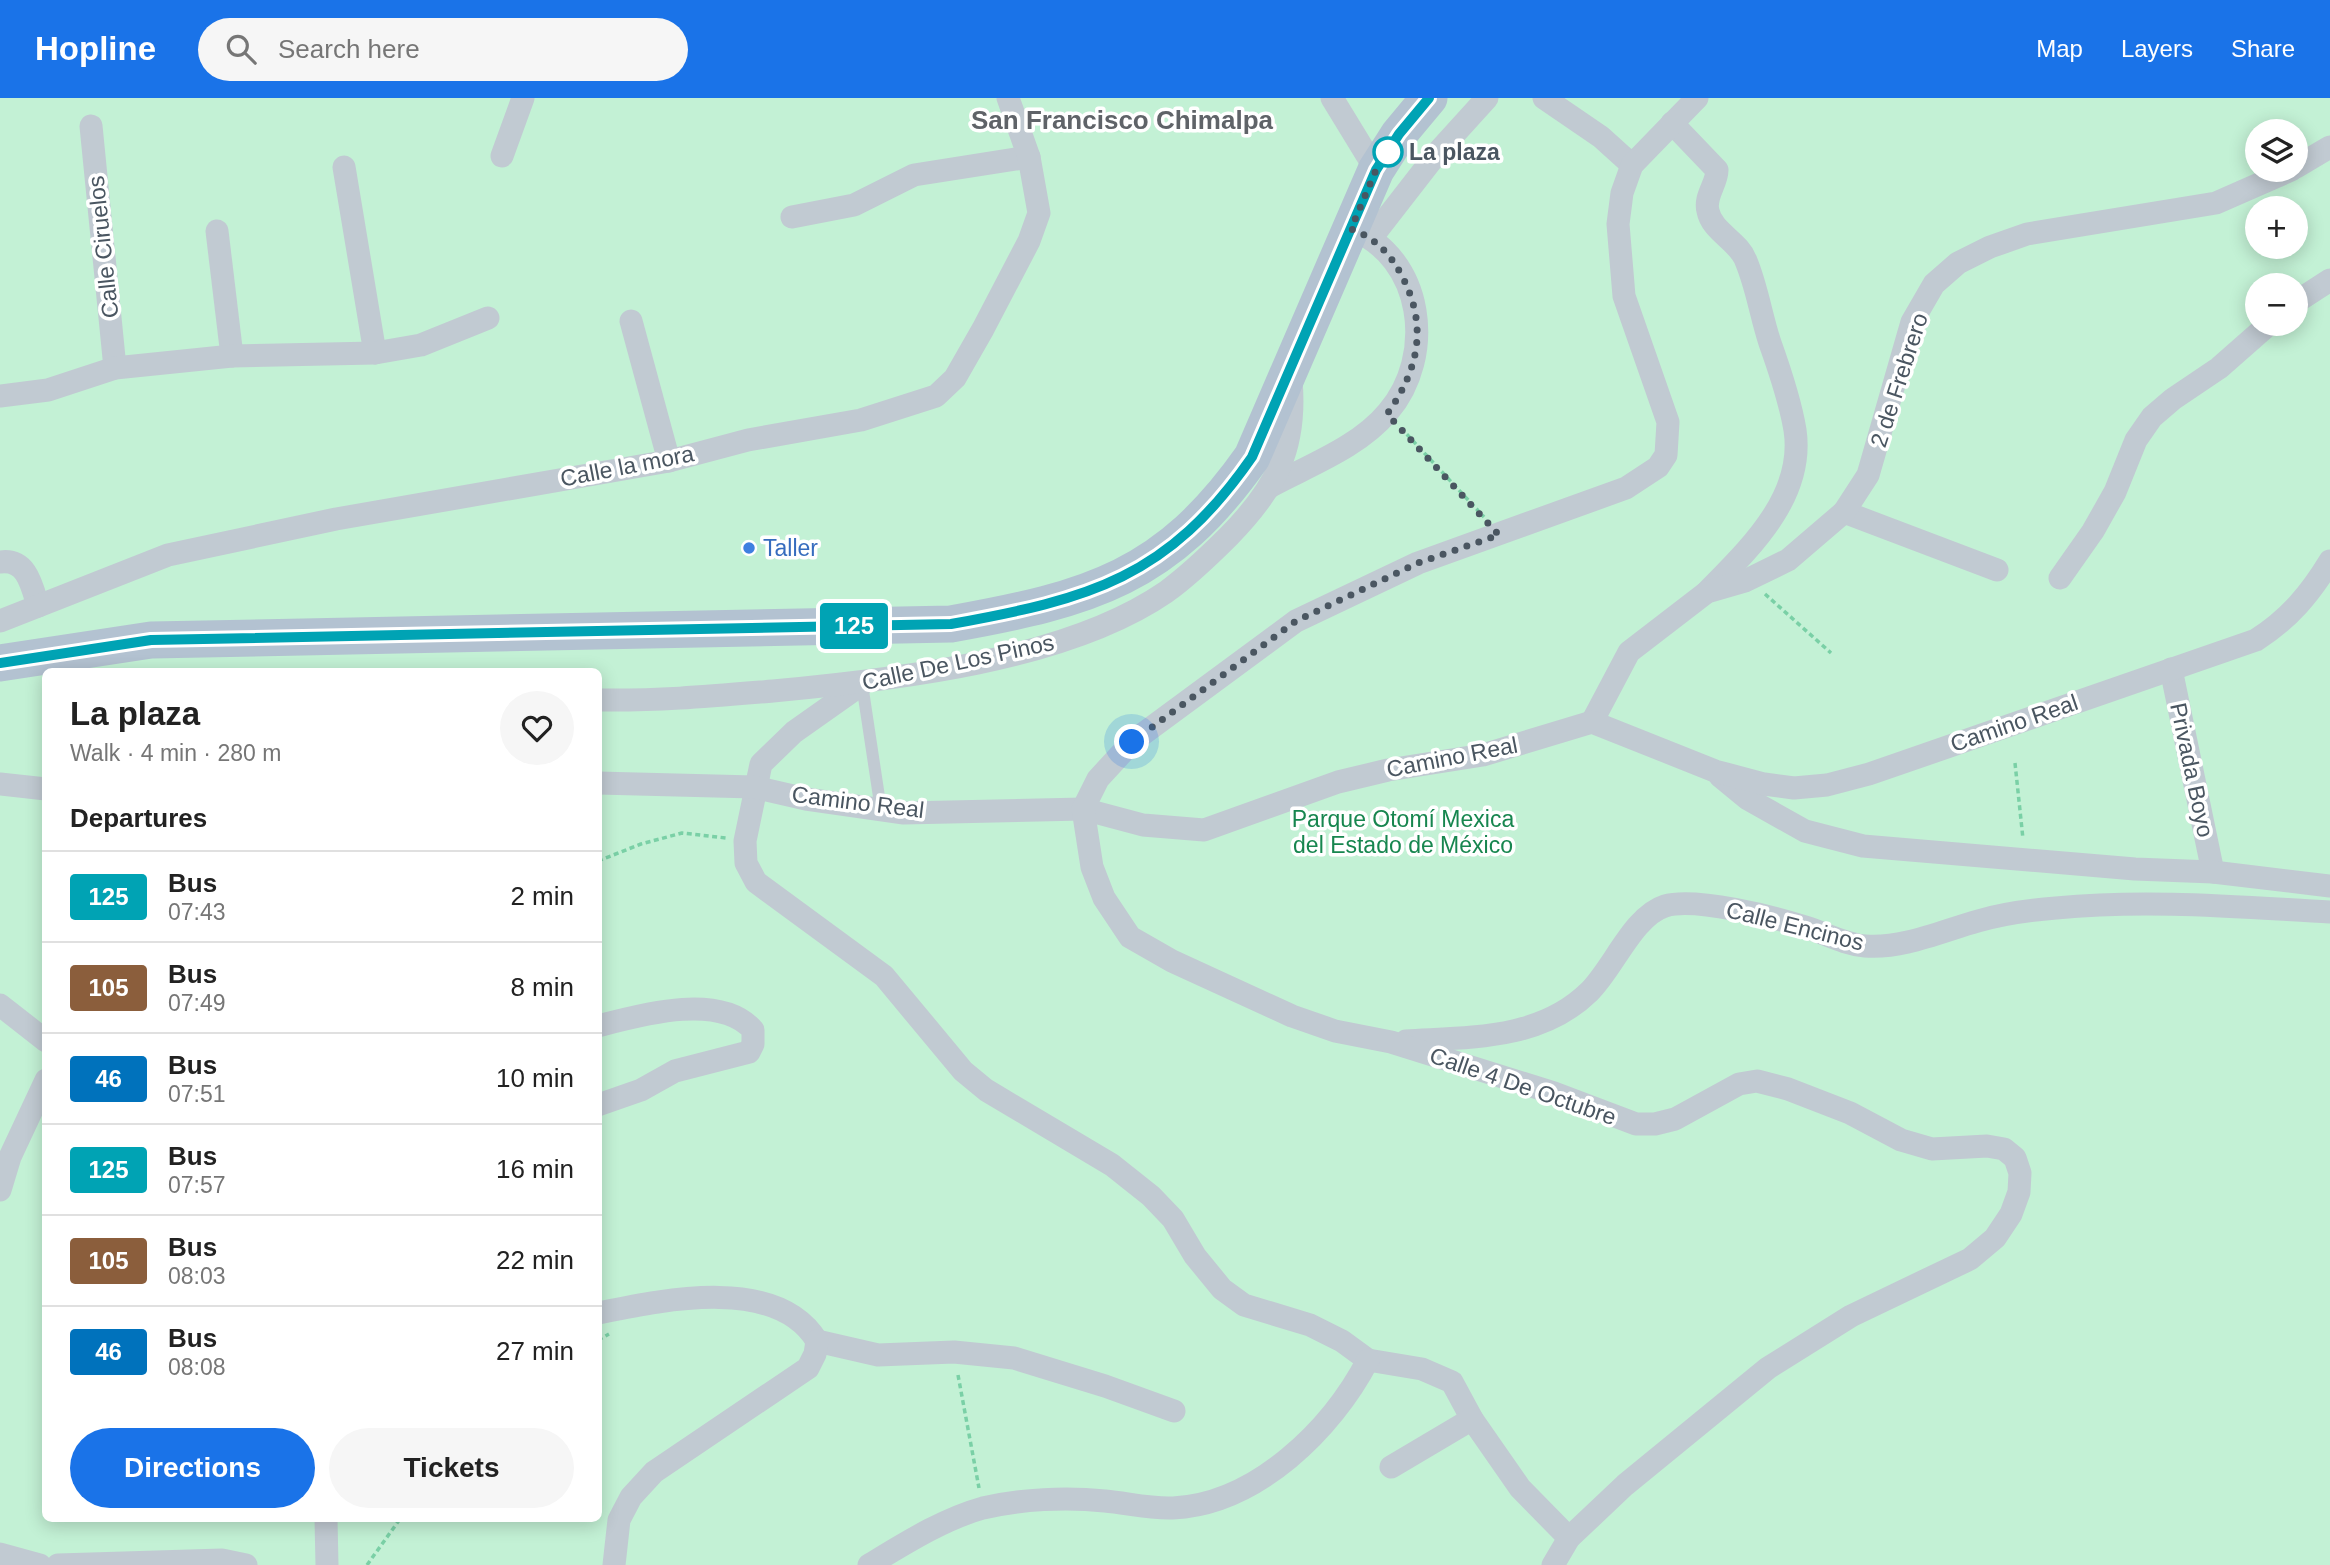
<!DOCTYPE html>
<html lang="en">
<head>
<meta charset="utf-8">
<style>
	body { margin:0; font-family:Helvetica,sans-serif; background:#f6f6f6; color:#222; height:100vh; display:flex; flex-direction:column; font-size:26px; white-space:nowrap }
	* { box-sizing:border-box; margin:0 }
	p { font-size:23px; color:#767676 }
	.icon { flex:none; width:38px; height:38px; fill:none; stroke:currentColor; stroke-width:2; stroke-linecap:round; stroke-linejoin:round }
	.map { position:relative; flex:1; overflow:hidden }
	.sheet { position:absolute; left:42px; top:570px; width:560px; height:854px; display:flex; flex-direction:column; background:#fff; border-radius:10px; box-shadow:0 4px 18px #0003 }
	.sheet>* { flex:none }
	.badge { padding:0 14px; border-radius:5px; font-size:24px; line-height:46px }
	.fabs { position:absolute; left:2245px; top:21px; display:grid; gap:14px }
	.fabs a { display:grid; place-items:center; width:63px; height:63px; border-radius:50%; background:#fff; box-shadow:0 4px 18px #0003; font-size:35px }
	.you { position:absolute; width:35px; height:35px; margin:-18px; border:5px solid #fff; border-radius:50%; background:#1a73e8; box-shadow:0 0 0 10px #1a73e833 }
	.map>.badge { position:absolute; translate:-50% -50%; box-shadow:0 0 0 4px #fff }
	h2 { padding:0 28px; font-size:26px; line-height:63px }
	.round { display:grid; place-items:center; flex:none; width:74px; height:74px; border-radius:37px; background:#f6f6f6 }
	.headline { display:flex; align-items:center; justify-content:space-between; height:119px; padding:0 28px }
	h1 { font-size:33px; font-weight:700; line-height:52px }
	.action { display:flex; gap:14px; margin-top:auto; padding:14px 28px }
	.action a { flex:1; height:80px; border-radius:42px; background:#1a73e8; color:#fff; font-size:28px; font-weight:700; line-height:80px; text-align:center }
	.action a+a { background:#f6f6f6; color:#222 }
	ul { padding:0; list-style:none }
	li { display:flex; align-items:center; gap:21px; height:91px; padding:0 28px; border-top:2px solid #e0e0e0 }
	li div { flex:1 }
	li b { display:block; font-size:26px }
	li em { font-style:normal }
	li .badge { min-width:77px; font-weight:700; text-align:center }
	header { display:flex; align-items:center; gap:42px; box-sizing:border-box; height:98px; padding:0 35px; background:#1a73e8; color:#fff }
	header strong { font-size:33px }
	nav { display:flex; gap:38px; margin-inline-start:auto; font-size:24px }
	.search { width:490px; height:63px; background:#f6f6f6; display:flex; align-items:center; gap:18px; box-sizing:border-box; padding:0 24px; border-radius:38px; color:#767676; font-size:26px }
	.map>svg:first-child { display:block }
	.green { fill:#c3f1d5; fill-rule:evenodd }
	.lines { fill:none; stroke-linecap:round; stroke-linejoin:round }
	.path { stroke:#7ad0a6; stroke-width:3.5; stroke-dasharray:5 3.5; stroke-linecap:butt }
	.lane { stroke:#c1cad2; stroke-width:12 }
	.street { stroke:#c1cad2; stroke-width:23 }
	.primary { stroke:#b3c2d1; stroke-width:37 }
	.line-casing { stroke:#fff; stroke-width:16 }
	.line { stroke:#00a3b4; stroke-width:10 }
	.walk { stroke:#4a5661; stroke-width:7; stroke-dasharray:0 12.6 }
	.stop-dot { fill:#fff; stroke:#00a3b4; stroke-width:3.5 }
	.shop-dot { fill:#3f7fe0; stroke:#fff; stroke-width:2.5 }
	.labels { text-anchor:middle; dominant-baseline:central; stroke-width:7; stroke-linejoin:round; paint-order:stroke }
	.stop-label { font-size:23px; font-weight:bold; fill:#4a5661; stroke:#fff; text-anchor:start }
	.street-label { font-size:23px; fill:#4a5661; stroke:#fff }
	.shop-label { font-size:23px; fill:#366cbe; stroke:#fff; text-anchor:start }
	.park-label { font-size:23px; fill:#17864f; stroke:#fff }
	.quarter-label { font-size:26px; font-weight:bold; fill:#5f6368; stroke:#fff }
</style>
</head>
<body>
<header>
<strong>Hopline</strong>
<div class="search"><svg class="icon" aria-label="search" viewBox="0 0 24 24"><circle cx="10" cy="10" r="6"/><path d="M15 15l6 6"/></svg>Search here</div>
<nav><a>Map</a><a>Layers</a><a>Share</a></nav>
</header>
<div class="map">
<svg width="2330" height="1467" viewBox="0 0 2330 1467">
	<rect width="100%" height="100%" fill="#f5f3f3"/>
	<path class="green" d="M0,0h2330v1467h-2330zM2258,33h38v39h-38zM2258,110h38v39h-38zM2258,187h38v39h-38zM46,574h552v847h-552z"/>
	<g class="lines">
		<g class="path">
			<polyline points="1401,330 1484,419"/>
			<polyline points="1765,496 1831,555"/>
			<polyline points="2015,665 2023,741"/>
			<polyline points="598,763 641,746 682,735 726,740"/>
			<polyline points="598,1242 609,1236"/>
			<polyline points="958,1277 979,1390"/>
			<polyline points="367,1467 400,1421"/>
		</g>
		<polyline class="lane" points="862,586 881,712"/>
		<g class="street">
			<polyline points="1332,0 1376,72"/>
			<polyline points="1544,0 1601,39 1632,67"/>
			<path d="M1672,25l45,47c0,14 -13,26 -9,41 4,21 31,30 38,50 11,26 15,55 24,82 10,28 20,57 25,87 10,67 -46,119 -88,162"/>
			<polyline points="91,28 115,270"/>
			<polyline points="502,58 523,0"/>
			<polyline points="344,69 375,255"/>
			<polyline points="2296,69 2330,49"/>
			<polyline points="792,119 854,107 914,77 1029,59"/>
			<polyline points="217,133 232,258"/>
			<polyline points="1372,139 1438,54 1487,0"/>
			<polyline points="2296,204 2330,182"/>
			<polyline points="631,223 669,363"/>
			<polyline points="0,298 48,292 115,270 232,258 375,255 421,247 488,220"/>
			<path d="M1271,388c39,-21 88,-39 117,-74 48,-56 36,-155 -37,-183"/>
			<polyline points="1844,414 1997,472"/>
			<path d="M0,464c27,-4 32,24 38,44"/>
			<polyline points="2060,480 2093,433 2115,394 2136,342 2152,319 2173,301 2219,270 2269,226"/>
			<polyline points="0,523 168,457 336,421 669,363 748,342 861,322 936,298 955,280 983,231 1029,143 1039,115 1029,59 1008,0"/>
			<polyline points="2171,571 2213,774"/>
			<polyline points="862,586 794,634 761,666 745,743 746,765 756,784 884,878 963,973 986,992 1112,1067 1151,1098 1173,1121 1195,1158 1222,1191 1244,1207 1310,1227 1342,1243 1368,1262 1422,1271 1452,1284 1472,1321 1520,1390 1569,1440"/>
			<path d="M598,602c61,1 115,-4 175,-9 119,-11 293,-30 393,-99 22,-16 44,-37 63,-56 47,-48 68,-88 62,-156"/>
			<polyline points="1592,624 1629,554 1707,494 1745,483 1788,462 1844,414 1868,377 1912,224 1934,186 1958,165 1990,149 2027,136 2216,105 2291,72"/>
			<polyline points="1720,678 1748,701 1805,733 1863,748 2135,771 2213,774 2330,788"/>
			<path d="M598,685l156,4 52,12 98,14 179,-4 60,16 61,5 134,-48 50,-12 95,-15 109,-33 123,49 49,13 30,4 33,-3 42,-11 387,-134c33,-21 54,-46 74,-79"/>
			<polyline points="0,686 46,691"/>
			<polyline points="0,907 46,943"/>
			<path d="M598,928c42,-11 122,-34 155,4v14l-4,8 -74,19 -34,19 -43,15"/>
			<path d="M1406,943c64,-4 134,-1 183,-49 24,-23 44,-76 76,-86 30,-9 109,11 140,21 20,6 38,17 60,19 38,3 77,-15 113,-25 24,-7 53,-11 78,-13 92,-9 182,-1 274,4"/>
			<polyline points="0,1092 10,1059 46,982"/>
			<path d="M598,1215c64,-13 179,-38 219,28"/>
			<polyline points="817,1243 878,1257 954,1254 1014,1260 1105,1288 1174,1313"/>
			<polyline points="1391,1369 1472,1321"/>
			<polyline points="326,1421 327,1467"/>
			<polyline points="0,1456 40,1467"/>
			<polyline points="58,1467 222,1462 246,1467"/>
			<polyline points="614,1467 619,1422 631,1399 654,1374 808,1270 815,1256 817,1243"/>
			<path d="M869,1467c35,-21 74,-46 114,-57 38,-9 83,-11 122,-7 22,2 45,8 68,7 84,-4 159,-79 195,-148"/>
			<polyline points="1553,1467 1569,1440 1625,1387 1768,1270 1851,1218 1970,1161 1995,1140 2011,1116 2019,1094 2020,1075 2015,1060 2004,1051 1987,1048 1932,1051 1901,1042 1850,1015 1788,991 1757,983 1739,986 1675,1021 1655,1026 1636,1026 1554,995 1391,944 1335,933 1292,918 1172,863 1130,839 1104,800 1092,769 1083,711 1098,681 1132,644 1296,523 1418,465 1626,390 1658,369 1666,357 1668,324 1624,198 1618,126 1622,95 1632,67 1697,0"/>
		</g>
		<path class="primary" d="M0,565l151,-23 800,-16c139,-25 216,-46 301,-167l124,-287 23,-36 30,-36"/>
	</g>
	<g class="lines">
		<defs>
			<path id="line" d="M0,565l151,-23 800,-16c139,-25 217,-46 301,-167l124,-287 23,-36 30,-36"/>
		</defs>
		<use href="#line" class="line-casing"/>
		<use href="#line" class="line"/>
		<path class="walk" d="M1132,644l164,-121 122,-58 81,-28 -112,-121c32,-45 41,-88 15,-138 -12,-23 -27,-38 -51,-47l25,-59 12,-18"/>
	</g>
	<circle class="stop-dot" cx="1388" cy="54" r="14"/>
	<circle class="shop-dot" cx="749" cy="450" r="7"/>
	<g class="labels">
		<g class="stop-label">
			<text x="1409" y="54">La plaza</text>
		</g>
		<g class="street-label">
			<text transform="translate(103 149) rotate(-96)">Calle Ciruelos</text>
			<text transform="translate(1899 282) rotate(-72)">2 de Frebrero</text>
			<text transform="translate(627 368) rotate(-11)">Calle la mora</text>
			<text transform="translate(958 564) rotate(-12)">Calle De Los Pinos</text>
			<text transform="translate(2014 625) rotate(-19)">Camino Real</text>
			<text transform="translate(1452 659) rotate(-11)">Camino Real</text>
			<text transform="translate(2192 672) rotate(78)">Privada Boyo</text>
			<text transform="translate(858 704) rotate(7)">Camino Real</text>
			<text transform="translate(1795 828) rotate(14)">Calle Encinos</text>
			<text transform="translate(1523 988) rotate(19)">Calle 4 De Octubre</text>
		</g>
		<g class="shop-label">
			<text x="763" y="450">Taller</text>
		</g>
		<g class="park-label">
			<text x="1403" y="721">Parque Otomí Mexica<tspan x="1403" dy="26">del Estado de México</tspan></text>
		</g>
		<g class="quarter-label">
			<text x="1122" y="22">San Francisco Chimalpa</text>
		</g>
	</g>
</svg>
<div class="fabs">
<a><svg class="icon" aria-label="layers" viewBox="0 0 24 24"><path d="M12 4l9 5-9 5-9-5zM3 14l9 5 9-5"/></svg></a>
<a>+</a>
<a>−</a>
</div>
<div class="you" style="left:1132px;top:644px"></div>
<b class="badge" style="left:854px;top:528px;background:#00a3b4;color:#fff">125</b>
<section class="sheet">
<div class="headline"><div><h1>La plaza</h1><p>Walk · 4 min · 280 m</p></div><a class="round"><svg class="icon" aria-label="heart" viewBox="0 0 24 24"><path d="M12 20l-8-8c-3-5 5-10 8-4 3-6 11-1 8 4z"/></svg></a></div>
<h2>Departures</h2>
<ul>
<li><span class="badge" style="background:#00a3b4;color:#fff">125</span><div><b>Bus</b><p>07:43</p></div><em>2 min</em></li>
<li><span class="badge" style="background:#8b5e3c;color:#fff">105</span><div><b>Bus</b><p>07:49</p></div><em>8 min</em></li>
<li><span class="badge" style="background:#0072bc;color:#fff">46</span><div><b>Bus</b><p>07:51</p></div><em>10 min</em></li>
<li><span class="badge" style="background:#00a3b4;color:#fff">125</span><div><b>Bus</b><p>07:57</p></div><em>16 min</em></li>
<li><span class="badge" style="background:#8b5e3c;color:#fff">105</span><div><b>Bus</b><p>08:03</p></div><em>22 min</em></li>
<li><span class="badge" style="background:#0072bc;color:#fff">46</span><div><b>Bus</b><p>08:08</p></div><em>27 min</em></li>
</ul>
<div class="action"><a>Directions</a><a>Tickets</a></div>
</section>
</div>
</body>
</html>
